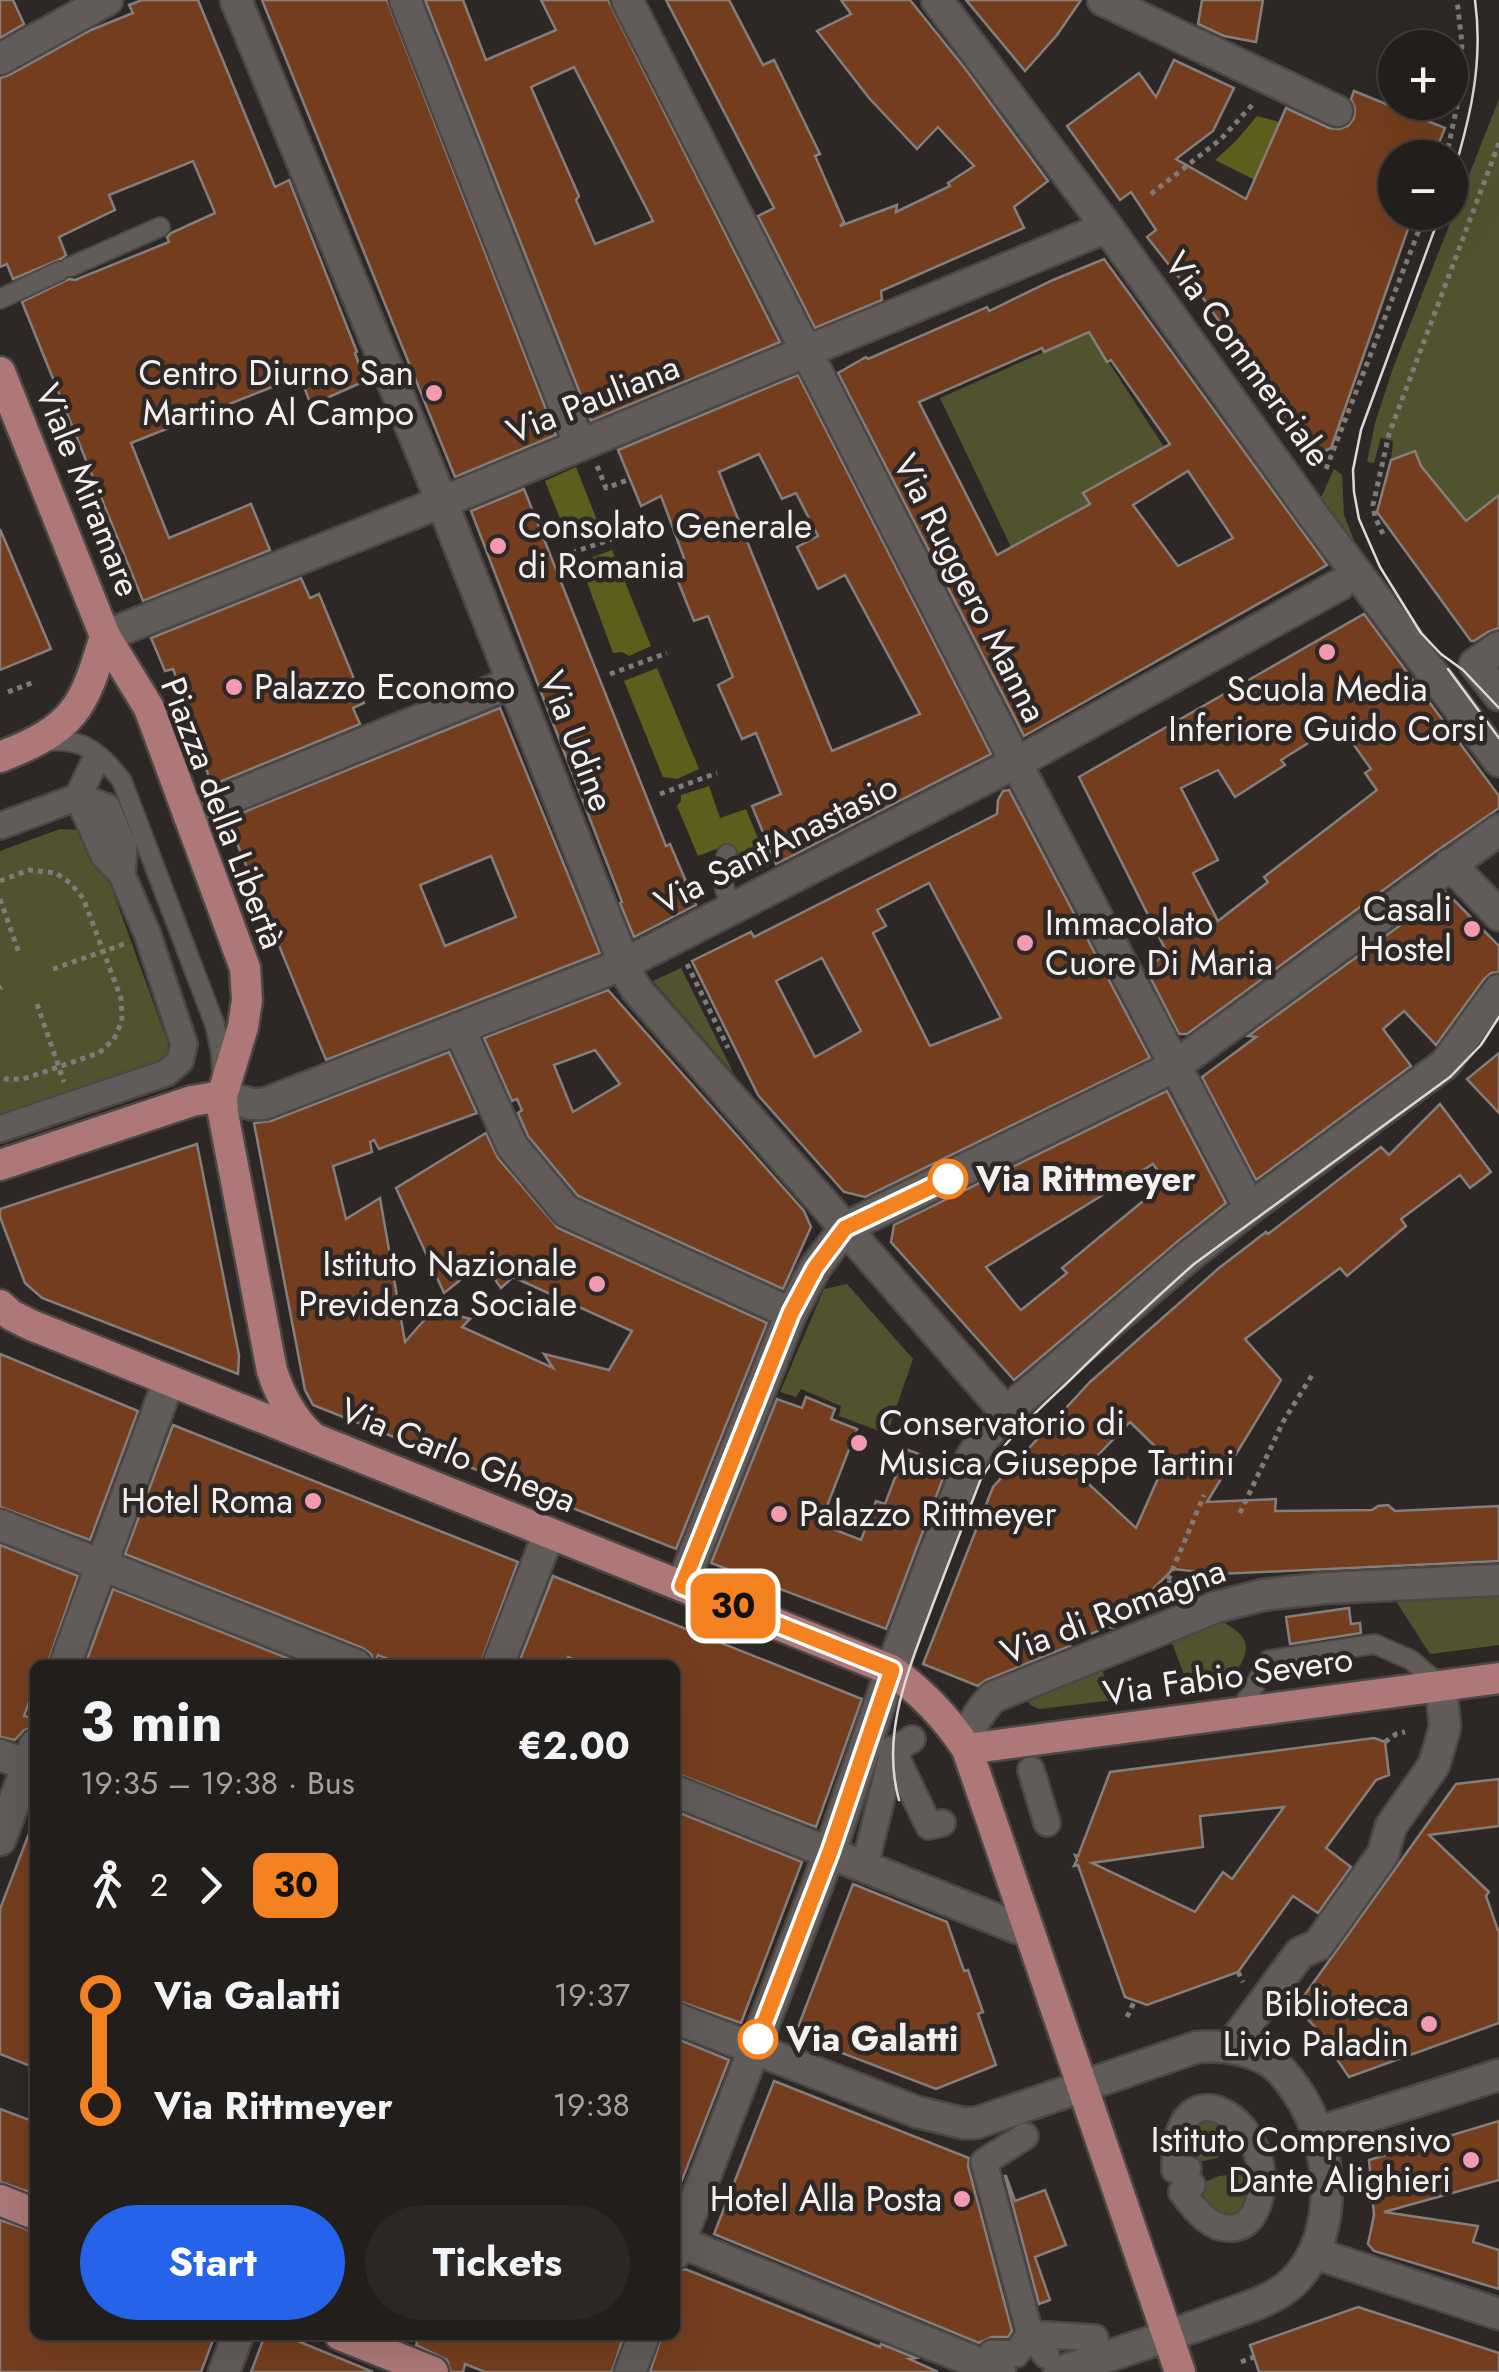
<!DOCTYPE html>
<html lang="en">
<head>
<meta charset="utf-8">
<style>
	body { margin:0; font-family:Jost,sans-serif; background:#2a2725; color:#f1f3f6; height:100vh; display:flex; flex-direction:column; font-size:38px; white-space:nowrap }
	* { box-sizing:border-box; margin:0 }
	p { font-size:32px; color:#a2a2a3 }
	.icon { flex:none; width:55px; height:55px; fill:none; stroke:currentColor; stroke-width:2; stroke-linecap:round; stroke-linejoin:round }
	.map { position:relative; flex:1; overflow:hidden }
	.details { position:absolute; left:30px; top:1660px; width:650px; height:680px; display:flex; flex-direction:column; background:#221e1c; border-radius:15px; box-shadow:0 10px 40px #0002,0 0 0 2px #3f3c3b }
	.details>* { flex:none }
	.badge { padding:0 20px; border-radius:15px; font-size:35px; line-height:65px }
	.tools { position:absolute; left:1378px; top:30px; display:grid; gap:20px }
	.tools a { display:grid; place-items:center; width:90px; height:90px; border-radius:50%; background:#221e1c; box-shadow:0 10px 40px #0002,0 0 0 2px #3f3c3b; font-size:50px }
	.map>.badge { position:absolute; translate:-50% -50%; box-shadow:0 0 0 5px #fff }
	.legs { display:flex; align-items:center; gap:15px; height:110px; padding:0 50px; font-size:32px }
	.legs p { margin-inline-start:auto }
	.summary { display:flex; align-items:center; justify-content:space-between; height:170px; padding:0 50px }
	h1 { font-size:55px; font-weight:700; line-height:75px }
	.action { display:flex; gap:20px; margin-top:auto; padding:20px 50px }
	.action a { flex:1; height:115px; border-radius:60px; background:#2563eb; color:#fff; font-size:40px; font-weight:700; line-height:115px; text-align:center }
	.action a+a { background:#2a2725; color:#f1f3f6 }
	ul { padding:0 50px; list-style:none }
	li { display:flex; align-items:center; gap:35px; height:110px; font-size:38px }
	li i { display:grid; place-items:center; width:15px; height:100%; margin:0 12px; background:currentColor }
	li i::after { content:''; width:25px; height:25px; margin:-12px; border:8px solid; border-radius:50%; background:#221e1c }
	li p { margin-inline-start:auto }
	li:first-child i { background:linear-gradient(#0000 50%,currentColor 0) }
	li:last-child i { background:linear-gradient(currentColor 50%,#0000 0) }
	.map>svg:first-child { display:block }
	.green { fill:#50532e }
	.forest { fill:#5c5f1c }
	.building { fill:#743e1e; stroke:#847e7c; stroke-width:2.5; fill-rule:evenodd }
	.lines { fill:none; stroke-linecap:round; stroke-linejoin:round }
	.service-casing { stroke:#4a4745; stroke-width:22 }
	.pedestrian-casing { stroke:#4a4745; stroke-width:30 }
	.minor-casing { stroke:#4a4745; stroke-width:35 }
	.secondary-casing { stroke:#4a4745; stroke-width:35 }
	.primary-casing { stroke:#4a4745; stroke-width:35 }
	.path { stroke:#7f7b79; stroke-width:5; stroke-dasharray:5 5; stroke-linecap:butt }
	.service { stroke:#615c5a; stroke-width:18 }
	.pedestrian { stroke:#615c5a; stroke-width:25 }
	.minor { stroke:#615c5a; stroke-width:30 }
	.secondary { stroke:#615c5a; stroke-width:30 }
	.primary { stroke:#ae7879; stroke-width:30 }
	.tram { stroke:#dcd9d8; stroke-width:2.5 }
	.line-1-casing { stroke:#fff; stroke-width:22 }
	.line-1 { stroke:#f58220; stroke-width:15 }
	.poi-dot { fill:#f19ab0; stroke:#2d2826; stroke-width:4 }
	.stop-1-dot { fill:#fff; stroke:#f58220; stroke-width:5 }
	.labels { text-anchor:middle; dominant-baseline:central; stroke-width:9; stroke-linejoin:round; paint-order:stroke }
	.street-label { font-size:35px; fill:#f3f0ef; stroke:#2d2826 }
	.poi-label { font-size:35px; fill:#f3f0ef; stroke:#2d2826; text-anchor:end }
	.stop-label { font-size:35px; font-weight:bold; fill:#f3f0ef; stroke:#2d2826; text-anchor:start }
</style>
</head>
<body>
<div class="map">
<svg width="1499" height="2372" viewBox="0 0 1499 2372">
	<rect width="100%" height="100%" fill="#2d2826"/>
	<g class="green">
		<polygon points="1499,99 1499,495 1468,519 1459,532 1446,496 1432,479 1428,482 1415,451 1391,460 1393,441 1381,438 1374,463 1367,462 1375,423 1393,368"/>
		<polygon points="1089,332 1164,447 1084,493 1090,504 1011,547 940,398"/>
		<polygon points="1334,469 1342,475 1344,515 1364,566 1320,500"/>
		<polygon points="60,829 81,830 96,845 168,1043 168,1057 165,1062 0,1123 0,851"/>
		<polygon points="681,968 734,1074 653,981"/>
		<polygon points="847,1284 913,1359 887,1434 839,1416 841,1406 801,1389 796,1397 780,1392 824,1289"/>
		<polygon points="1499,1594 1499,1645 1430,1654 1394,1598"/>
		<path d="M1223,1622c16,9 29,19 20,38 -3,8 -8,12 -17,14 -13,3 -28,2 -41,3l-13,-34z"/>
		<polygon points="1102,1670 1114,1700 1040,1709 1030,1705 1028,1699"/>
		<polygon points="1211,2117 1242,2141 1217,2158 1187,2165 1190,2128"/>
		<polygon points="1253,2173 1247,2209 1230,2218 1214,2212 1193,2187 1219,2176"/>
	</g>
	<g class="forest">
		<polygon points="1257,116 1280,122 1255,180 1215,160 1235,142"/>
		<polygon points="576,467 600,528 580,537 565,531 545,481"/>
		<polygon points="612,550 651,646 629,656 622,652 613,653 583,571 588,559"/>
		<polygon points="657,668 699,769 677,779 663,777 624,681"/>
		<polygon points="709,786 720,818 746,809 769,866 746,877 736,856 727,854 719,848 698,856 677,806 681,801 681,795"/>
	</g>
	<g class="building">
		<polygon points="0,0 13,0 24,24 0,38"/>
		<polygon points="142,0 198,0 275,187 289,180 357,352 355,353 365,381 311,405 300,376 131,443 169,538 251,504 270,550 143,601 22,302 69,279 75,280 169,242 167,237 171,233 215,213 193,161 109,195 115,210 59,237 66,255 61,259 13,279 7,264 0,267 0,78 9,75 91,30 133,13 129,5"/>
		<polygon points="262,0 387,0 556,435 455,477"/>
		<path d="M425,0h38l23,60 70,-30 -15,-30h67l172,342 -189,79zM574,67l79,154 -58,23 -19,-44 3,-4 -48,-109z"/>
		<polygon points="666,0 729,0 763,65 774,60 820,154 815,156 844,222 840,226 897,205 896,212 950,186 948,183 974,166 938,127 917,149 869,98 817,31 851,14 841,0 910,0 964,67 1048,181 1014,207 1024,228 881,291 882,300 815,328 758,216 774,208"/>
		<polygon points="966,0 1081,0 1057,35 1025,71"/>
		<polygon points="1202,0 1263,0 1256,42 1224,36 1198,24"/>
		<polygon points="1174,60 1234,88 1213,131 1176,159 1246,199 1286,108 1329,128 1339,129 1348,126 1354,118 1355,109 1351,99 1354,91 1445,128 1433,158 1395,158 1395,212 1414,212 1331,448 1308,459 1234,358 1241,353 1190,279 1184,284 1147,237 1156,230 1131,192 1120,200 1067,126 1139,73 1156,97"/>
		<path d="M1104,259l223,306 -303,171 -186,-363 28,-16 2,2 119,-52 2,4 64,-31zM1089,332l18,30 4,-2 59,84 -87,49 7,11 -93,51 -78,-153 123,-54 2,4zM1188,471l45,67 -55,28 -45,-61z"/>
		<path d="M798,375l193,379 -215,110 -24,-58 29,-12 -25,-61 -14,6 -24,-54 15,-8 -25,-61 -14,5 -23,-57 13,-6 -23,-62 -20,10 -23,-56zM759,454l23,45 14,-6 22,43 -21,11 21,42 27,-14 75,139 -88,37 -113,-279z"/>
		<polygon points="1415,451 1421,466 1466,521 1499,495 1499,628 1488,632 1474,641 1471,641 1377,512 1391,460"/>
		<polygon points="524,489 666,846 670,844 696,905 634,937 620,903 622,902 471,511"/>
		<polygon points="0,529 51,649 0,670"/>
		<polygon points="301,578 310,598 319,594 364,703 353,708 360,724 212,785 203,761 207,758 173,669 165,671 151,638"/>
		<path d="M1364,614l135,182v12l-61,42 -251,184h-8l-33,-65 21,-16 -88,-176zM1339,724l32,45 -6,4 12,17 -113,87 4,5 -50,39 -25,-48 25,-13 -37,-72 37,-18 17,27 50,-32 -4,-5z"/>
		<path d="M500,708l100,245 -274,107 -99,-241zM491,856l25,61 -71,29 -25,-61z"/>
		<path d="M1009,790l141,268 -285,139 -21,-5 -86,-97 -66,-134 59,-29 3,5 243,-123 1,-14 5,-9zM929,883l72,135 -71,28 -57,-113 13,-7 -9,-16zM822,958l39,73 -46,26 -39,-76z"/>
		<polygon points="1446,892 1499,946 1499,972 1491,973 1484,979 1436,1045 1404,1011 1383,1029 1411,1066 1256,1180 1202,1077 1256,1037 1248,1036"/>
		<path d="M608,990l196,221 7,16 -28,62 -205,-93 -50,-60 -10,-23 4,-3 -5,-11 -5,2 -28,-63zM595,1050l25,34 -47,28 -19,-47z"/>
		<polygon points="449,1052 477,1113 379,1149 374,1140 370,1142 372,1152 333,1166 346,1219 380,1198 405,1342 434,1309 470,1319 462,1327 553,1368 544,1354 609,1370 632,1331 513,1277 501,1288 483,1262 444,1293 396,1188 486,1133 498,1158 558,1228 767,1323 676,1549 313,1405 305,1390 254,1123 271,1121"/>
		<polygon points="1499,1053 1499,1113 1467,1079"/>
		<path d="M1167,1091l59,112 -49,39 -163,138 -123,-138 3,-17zM1153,1164l13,18 -104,86 5,5 -46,37 -3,-3 -32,-40z"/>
		<path d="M1440,1104l51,68 -21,16 -10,-13 -59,44 5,7 -59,50 -7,-8 -95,71 36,41 -74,122 69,-3 -1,12 97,-1 6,-4 10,-1 7,6 104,-5v55l-280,13 -46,-5 -25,25 6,15 -34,13 -7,6 -5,-1 -36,14 -2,5 -84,34 -8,6 -55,-22 70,-177 97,-105 129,-114 47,-36 2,2 113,-87 8,8zM1130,1422l37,36 -31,70 -57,-53z"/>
		<polygon points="197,1144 239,1355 238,1374 42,1298 25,1283 0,1217 0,1209"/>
		<polygon points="0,1354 138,1411 90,1540 0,1507"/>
		<polygon points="806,1397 835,1409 831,1419 857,1429 820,1524 861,1540 876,1501 885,1504 906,1449 948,1465 886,1629 711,1563 777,1399 802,1408"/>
		<polygon points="173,1425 518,1562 480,1665 403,1665 378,1655 374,1665 371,1654 363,1648 125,1554"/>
		<polygon points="0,1545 78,1576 47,1665 35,1665 35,1686 24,1716 35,1718 35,1727 24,1730 15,1740 0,1737"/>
		<polygon points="553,1576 862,1699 816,1827 675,1773 675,1665 586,1665 568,1657 565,1665 518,1665"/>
		<polygon points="113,1589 305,1665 85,1665"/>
		<polygon points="1349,1608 1351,1624 1360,1623 1361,1633 1290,1644 1286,1617"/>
		<path d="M1374,1738l11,4 4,33 -13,5 -50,68 25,19 -33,46 -25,-17 -55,76 -91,33 -22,-8 -47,-132 -4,1 3,-6 -2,-5 3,1 32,-84zM1284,1807l-52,72 -9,-7 -28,40 -103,-49 111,-16 -3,-31z"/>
		<polygon points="1499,1779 1499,1826 1429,1835 1489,1892 1486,1896 1499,1933 1499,2023 1349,2077 1315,2027 1296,2007 1456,1784"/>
		<polygon points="675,1811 802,1862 741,2023 675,2000"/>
		<polygon points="33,1823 35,1824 35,2068 0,2054 0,1909"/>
		<polygon points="853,1884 947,1922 964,1971 968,1970 983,2012 978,2014 996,2065 936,2089 795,2035"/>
		<polygon points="675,2038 729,2060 677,2193 675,2193"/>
		<polygon points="774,2081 969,2158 968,2166 1012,2331 1008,2337 992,2337 979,2343 714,2234"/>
		<polygon points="0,2109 35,2122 35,2194 0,2182"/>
		<polygon points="1499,2121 1499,2180 1384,2212 1478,2226 1473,2242 1499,2250 1499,2289 1374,2251 1368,2244 1374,2215 1369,2160"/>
		<polygon points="1005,2176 1006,2176 1015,2201 1045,2190 1066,2245 1035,2257 1050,2300 1039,2304"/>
		<polygon points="0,2220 35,2232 35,2335 215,2335 201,2372 0,2372"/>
		<polygon points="685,2269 880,2347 881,2344 916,2358 909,2359 938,2372 650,2372 662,2335 675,2335 675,2272"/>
		<polygon points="1358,2307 1499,2353 1499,2372 1259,2372 1250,2345"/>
		<polygon points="265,2335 283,2335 373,2372 251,2372"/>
		<polygon points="420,2335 624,2335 612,2372 485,2372 465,2364 463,2372 451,2372 447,2360 416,2345"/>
	</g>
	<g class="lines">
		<defs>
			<g id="service">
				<polyline points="70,267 160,227"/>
				<polyline points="0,299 60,271"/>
				<path d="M43,742c38,-6 57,10 79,39l93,244 6,29 1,18"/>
				<path d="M727,854c-9,20 -3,36 5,55"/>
				<polyline points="1239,1713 1269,1660 1375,1644 1411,1660 1441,1686"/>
			</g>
			<g id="pedestrian">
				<polyline points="92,767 78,797 104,856 122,875 118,866"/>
				<polyline points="0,826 78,797 107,807 124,847 122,875 147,933 184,1044 180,1061 166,1073 0,1129"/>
				<polyline points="890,1750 893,1751 929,1826 942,1823"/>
				<polyline points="1031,1770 1047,1823"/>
				<polyline points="868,1853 893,1751 912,1739"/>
				<polyline points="1025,2136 984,2162 1030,2334 1046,2355"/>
				<path d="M1188,2169l-13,1c-2,-117 102,-47 85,27 -3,12 -9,26 -22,30 -25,7 -43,-17 -56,-35l10,-7"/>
				<polyline points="992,2353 1016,2354 1030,2334 1095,2338"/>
			</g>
			<g id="minor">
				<polyline points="405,0 580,445"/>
				<polyline points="627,0 1024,778 1250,1208"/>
				<polyline points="1103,0 1337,111"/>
				<polyline points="0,59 107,0"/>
				<polyline points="105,636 467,492 1107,227"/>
				<polyline points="1499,647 1475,664 1499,695"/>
				<polyline points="188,815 513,682"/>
				<polyline points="1450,864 1499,915"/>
				<polyline points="459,1028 512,1146 566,1211 791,1313"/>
				<polyline points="222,1096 252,1104 264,1104 624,964 1029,756 1339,585"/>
				<polyline points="0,1525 356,1665"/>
				<polyline points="65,1665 169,1380"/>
				<path d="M967,1749c3,-23 10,-35 26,-52l223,-90 47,-12 62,-7 174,-8"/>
				<polyline points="0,1755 35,1768"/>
				<polyline points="675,1791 1030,1933"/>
				<polyline points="0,1840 35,1745"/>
				<path d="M675,2018l242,94 46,11h13l221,-76c24,-2 45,0 67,11 14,7 23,19 32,32 37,52 46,144 -3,192 -20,19 -49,26 -75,36 -53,20 -106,37 -159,54"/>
				<polyline points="1231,2046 1300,1953 1318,1945 1383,1854 1391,1826 1434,1765 1445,1727 1441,1686"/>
				<polyline points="1319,2132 1499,2075"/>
				<polyline points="680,2242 1000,2372"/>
				<polyline points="1314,2253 1499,2314"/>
			</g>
			<g id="secondary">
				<polyline points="236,0 442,502 630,979 637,990 1006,1412"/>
				<polyline points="937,0 1107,227 1313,515 1499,761"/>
				<polyline points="682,1585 791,1313 815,1268 845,1228 1175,1066 1499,830"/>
				<polyline points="498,1665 549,1533"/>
				<polyline points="675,2254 830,1852 891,1670 970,1460 983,1439 1006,1412 1189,1256 1250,1208 1445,1064 1499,990"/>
				<polyline points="224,2372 238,2335"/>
				<polyline points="630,2372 644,2335"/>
			</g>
			<g id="primary">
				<path d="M0,372l105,264 44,72 96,260 2,32 -4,27 -21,69 1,17 49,258c8,24 19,46 38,64"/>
				<path d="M0,757c74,-29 83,-47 105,-121"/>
				<polyline points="0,1165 192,1101 222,1096"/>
				<path d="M0,1305l11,10 20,10 860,345c31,22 55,47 76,79l213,623"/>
				<polyline points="967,1749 1499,1678"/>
				<polyline points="0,2200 35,2214"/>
				<polyline points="340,2335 433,2372"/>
			</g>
		</defs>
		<use href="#service" class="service-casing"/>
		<use href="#pedestrian" class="pedestrian-casing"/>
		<use href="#minor" class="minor-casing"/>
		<use href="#secondary" class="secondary-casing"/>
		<use href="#primary" class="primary-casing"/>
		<g class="path">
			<polyline points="1446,158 1457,106 1462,44 1457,0"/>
			<polyline points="1151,194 1221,139 1253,104"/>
			<polyline points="597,466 606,488 630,479"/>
			<polyline points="1326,469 1426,212"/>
			<polyline points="1383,534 1375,517 1373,505 1389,434 1499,143"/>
			<polyline points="111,553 124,588"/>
			<polyline points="562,556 618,537"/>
			<polyline points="610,674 667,653"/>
			<polyline points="8,692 34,682"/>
			<polyline points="660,794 717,773"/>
			<polyline points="0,881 29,870 56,873 70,883 83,898 121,998 122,1021 114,1039 99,1053 23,1079 6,1079 0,1076"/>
			<polyline points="0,899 19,953"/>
			<polyline points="687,964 728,1048"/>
			<polyline points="53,969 124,944"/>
			<polyline points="0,988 2,987"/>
			<polyline points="37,1004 64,1082"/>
			<polyline points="1240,1513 1283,1422 1314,1372"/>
			<polyline points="1167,1583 1194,1583"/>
			<polyline points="1163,1599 1167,1583 1204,1495"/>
			<polyline points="1385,1742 1396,1734 1405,1732"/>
			<polyline points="1238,1972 1243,1982"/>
			<polyline points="1127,2017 1135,2000"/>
			<polyline points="1241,2362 1254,2357"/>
		</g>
		<use href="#service" class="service"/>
		<use href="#pedestrian" class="pedestrian"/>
		<use href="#minor" class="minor"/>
		<use href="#secondary" class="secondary"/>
		<use href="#primary" class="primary"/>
		<g class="tram">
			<path d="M1450,185c19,-62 34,-120 25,-185"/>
			<polyline points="1441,212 1361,430 1353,470 1354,492 1359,519 1380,567 1421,633 1441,654 1463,670 1499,708"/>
			<polyline points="1448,669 1499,738"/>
			<path d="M899,1800c-19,-68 11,-133 34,-196 16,-41 31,-82 47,-123 22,-39 56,-69 88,-99 41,-40 83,-80 126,-118l256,-187 31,-32 18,-28"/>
		</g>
	</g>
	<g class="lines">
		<defs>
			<polyline id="line-1" points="758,2039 830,1852 892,1670 682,1586 791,1313 815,1268 845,1228 948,1179"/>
		</defs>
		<use href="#line-1" class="line-1-casing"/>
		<use href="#line-1" class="line-1"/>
	</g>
	<g class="poi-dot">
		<circle cx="434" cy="393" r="10"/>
		<circle cx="498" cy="546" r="10"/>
		<circle cx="1327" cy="652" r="10"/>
		<circle cx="234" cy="687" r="10"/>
		<circle cx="1472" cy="929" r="10"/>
		<circle cx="1025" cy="943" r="10"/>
		<circle cx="597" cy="1284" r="10"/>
		<circle cx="859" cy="1443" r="10"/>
		<circle cx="313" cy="1501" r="10"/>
		<circle cx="779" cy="1514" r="10"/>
		<circle cx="1429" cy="2024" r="10"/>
		<circle cx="1471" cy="2160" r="10"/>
		<circle cx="962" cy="2199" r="10"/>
	</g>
	<g class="stop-1-dot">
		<circle cx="948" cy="1179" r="18"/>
		<circle cx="758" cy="2039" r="18"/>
	</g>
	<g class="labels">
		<g class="street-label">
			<text transform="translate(1248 359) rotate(54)">Via Commerciale</text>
			<text transform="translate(593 399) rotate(-22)">Via Pauliana</text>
			<text transform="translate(88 490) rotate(68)">Viale Miramare</text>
			<text transform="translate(970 588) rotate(63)">Via Ruggero Manna</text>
			<text transform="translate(577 741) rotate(69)">Via Udine</text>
			<text transform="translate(223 813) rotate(69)">Piazza della Libertà</text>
			<text transform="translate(776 844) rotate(-27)">Via Sant'Anastasio</text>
			<text transform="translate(458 1455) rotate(22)">Via Carlo Ghega</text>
			<text transform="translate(1113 1611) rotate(-21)">Via di Romagna</text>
			<text transform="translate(1228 1676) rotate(-8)">Via Fabio Severo</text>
		</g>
		<g class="poi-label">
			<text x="414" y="373">Centro Diurno San<tspan x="414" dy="40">Martino Al Campo</tspan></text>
			<text x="518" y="526" text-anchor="start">Consolato Generale<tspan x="518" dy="40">di Romania</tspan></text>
			<text x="254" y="687" text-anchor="start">Palazzo Economo</text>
			<text x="1327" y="689" text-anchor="middle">Scuola Media<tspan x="1327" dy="40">Inferiore Guido Corsi</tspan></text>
			<text x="1452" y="909">Casali<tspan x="1452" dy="40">Hostel</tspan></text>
			<text x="1045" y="923" text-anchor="start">Immacolato<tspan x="1045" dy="40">Cuore Di Maria</tspan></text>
			<text x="577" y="1264">Istituto Nazionale<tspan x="577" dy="40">Previdenza Sociale</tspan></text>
			<text x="879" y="1423" text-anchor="start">Conservatorio di<tspan x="879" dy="40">Musica Giuseppe Tartini</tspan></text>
			<text x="293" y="1501">Hotel Roma</text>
			<text x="799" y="1514" text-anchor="start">Palazzo Rittmeyer</text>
			<text x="1409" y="2004">Biblioteca<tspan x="1409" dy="40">Livio Paladin</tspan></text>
			<text x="1451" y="2140">Istituto Comprensivo<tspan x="1451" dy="40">Dante Alighieri</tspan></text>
			<text x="942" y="2199">Hotel Alla Posta</text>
		</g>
		<g class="stop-label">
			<text x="976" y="1179">Via Rittmeyer</text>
			<text x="786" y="2039">Via Galatti</text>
		</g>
	</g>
</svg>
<div class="tools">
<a>+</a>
<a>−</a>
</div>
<b class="badge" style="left:733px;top:1606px;background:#f58220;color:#111">30</b>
<section class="details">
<div class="summary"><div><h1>3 min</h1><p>19:35 – 19:38 · Bus</p></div><b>€2.00</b></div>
<div class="legs"><svg class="icon" aria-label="walk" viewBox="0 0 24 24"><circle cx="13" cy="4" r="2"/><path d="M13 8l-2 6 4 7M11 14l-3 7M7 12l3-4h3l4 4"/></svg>2<svg class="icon" aria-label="forward" viewBox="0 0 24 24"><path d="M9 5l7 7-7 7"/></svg><b class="badge" style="background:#f58220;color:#111">30</b></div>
<ul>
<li><i style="color:#f58220"></i><b>Via Galatti</b><p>19:37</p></li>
<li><i style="color:#f58220"></i><b>Via Rittmeyer</b><p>19:38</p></li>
</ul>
<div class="action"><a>Start</a><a>Tickets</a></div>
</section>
</div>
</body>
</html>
